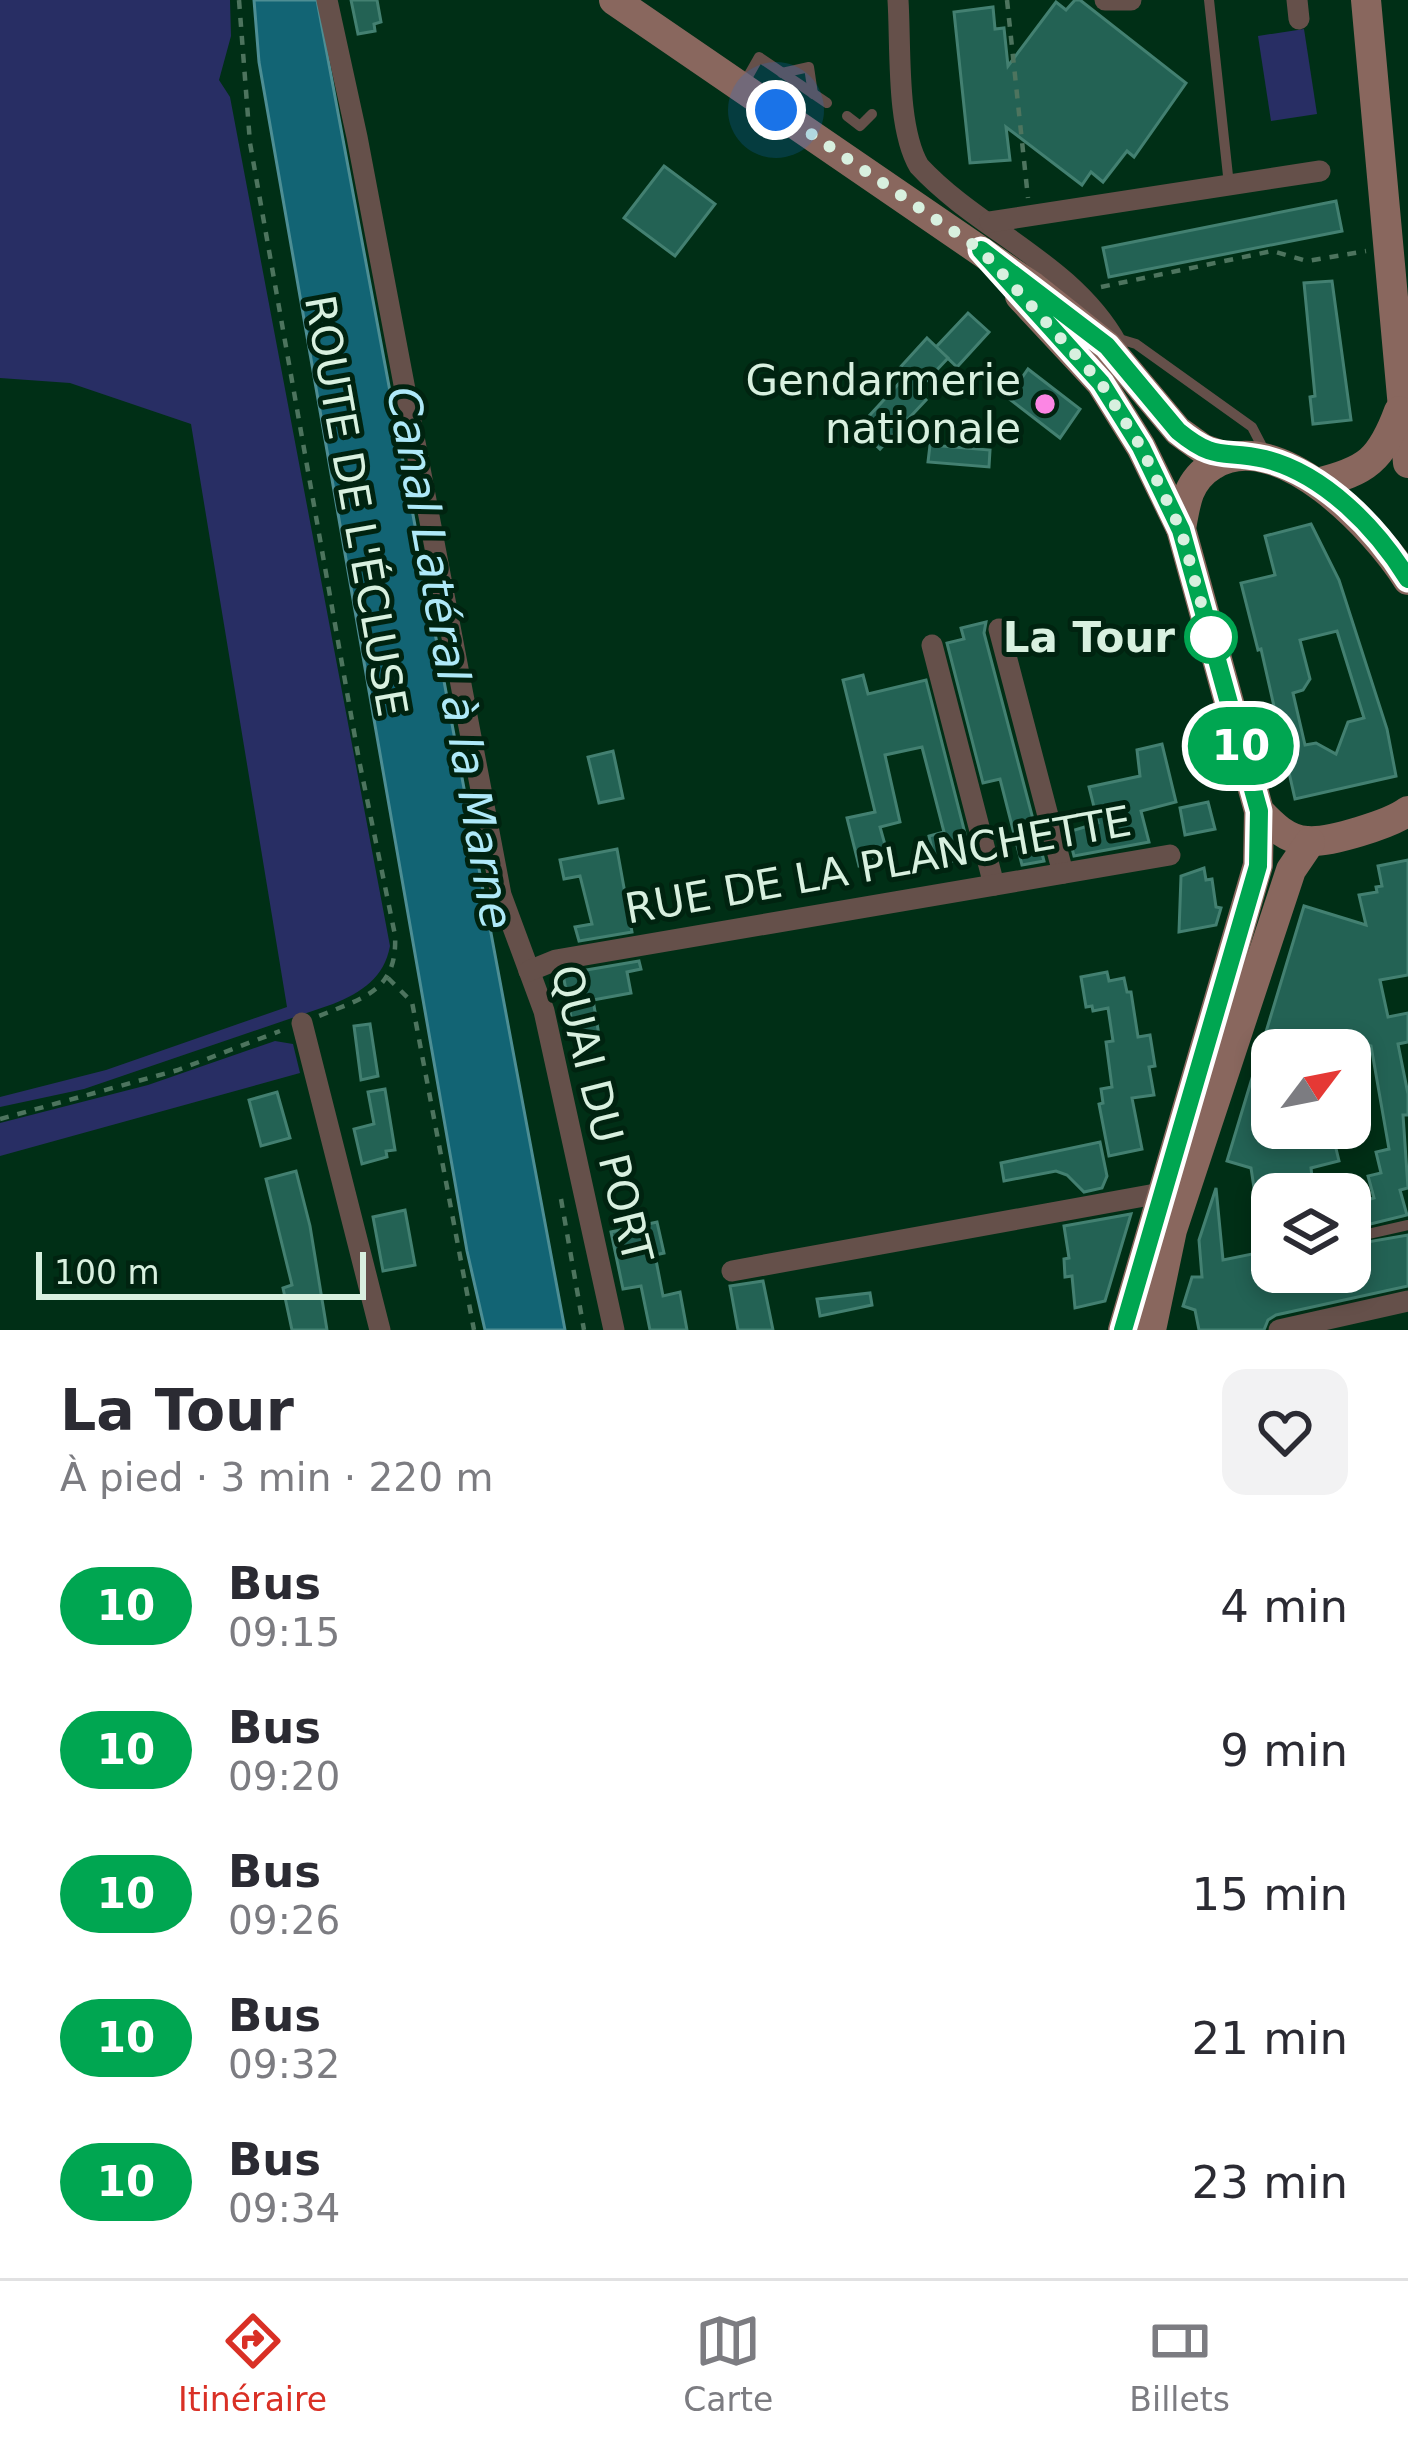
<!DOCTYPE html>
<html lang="fr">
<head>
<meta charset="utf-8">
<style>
	body { margin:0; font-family:"DejaVu Sans",sans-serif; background:#f2f2f3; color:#2b2b33; height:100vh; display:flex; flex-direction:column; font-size:45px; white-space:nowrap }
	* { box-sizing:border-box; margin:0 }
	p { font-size:39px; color:#7c7c81 }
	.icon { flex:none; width:66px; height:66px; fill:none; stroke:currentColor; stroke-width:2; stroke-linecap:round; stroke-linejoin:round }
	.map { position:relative; height:1330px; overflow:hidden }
	.sheet { display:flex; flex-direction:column; background:#fff; flex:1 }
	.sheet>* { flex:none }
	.badge { padding:0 24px; border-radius:39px; font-size:42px; line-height:78px }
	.needle { width:78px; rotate:58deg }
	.controls { position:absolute; left:1251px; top:1029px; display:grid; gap:24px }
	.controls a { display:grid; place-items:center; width:120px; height:120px; border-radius:24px; background:#fff; box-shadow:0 6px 18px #0003; font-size:60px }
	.scale { position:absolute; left:36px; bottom:30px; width:330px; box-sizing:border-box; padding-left:12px; border:6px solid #d8f0df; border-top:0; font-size:33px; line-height:42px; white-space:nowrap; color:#d8f0df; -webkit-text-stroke:9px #002310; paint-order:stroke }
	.you { position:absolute; width:60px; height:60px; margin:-30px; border:9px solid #fff; border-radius:50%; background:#1a73e8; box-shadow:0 0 0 18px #1a73e833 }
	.map>.badge { position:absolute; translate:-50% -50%; box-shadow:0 0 0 6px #fff }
	.round { display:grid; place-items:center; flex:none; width:126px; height:126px; border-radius:24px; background:#f2f2f3 }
	.head { display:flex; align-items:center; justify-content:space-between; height:204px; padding:0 60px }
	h1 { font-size:57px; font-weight:600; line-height:90px }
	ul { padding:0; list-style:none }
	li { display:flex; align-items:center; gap:36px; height:144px; padding:0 60px }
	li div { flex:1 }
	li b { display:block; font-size:45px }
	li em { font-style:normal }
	li .badge { min-width:132px; font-weight:700; text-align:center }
	.menu { display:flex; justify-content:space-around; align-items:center; height:168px; border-top:3px solid #e1e1e2; background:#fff; font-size:33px; color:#7c7c81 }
	.menu a { display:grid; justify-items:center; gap:6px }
	.menu .on { color:#d93025 }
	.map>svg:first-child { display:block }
	.green { fill:#282e64 }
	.water { fill:#126474; stroke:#4d8e94; stroke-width:3 }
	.building { fill:#236254; stroke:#438071; stroke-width:3; fill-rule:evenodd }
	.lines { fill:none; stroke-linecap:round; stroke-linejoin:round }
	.path { stroke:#4d745e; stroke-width:4.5; stroke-dasharray:9 9; stroke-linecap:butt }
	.lane { stroke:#65504a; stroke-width:10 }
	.street { stroke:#65504a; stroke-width:21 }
	.secondary { stroke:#89675e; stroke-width:30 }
	.line-casing { stroke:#fff; stroke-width:27 }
	.line { stroke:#00a651; stroke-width:18 }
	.walk { stroke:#d8f0df; stroke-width:12; stroke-dasharray:0 21.6 }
	.poi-dot { fill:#fc86e4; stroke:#002310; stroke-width:4.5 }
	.stop-dot { fill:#fff; stroke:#00a651; stroke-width:6 }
	.labels { text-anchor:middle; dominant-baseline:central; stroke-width:10; stroke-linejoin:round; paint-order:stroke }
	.poi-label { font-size:42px; fill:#d8f0df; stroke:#002310; text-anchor:end }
	.street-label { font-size:42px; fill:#d8f0df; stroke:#002310 }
	.stop-label { font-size:42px; font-weight:bold; fill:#d8f0df; stroke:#002310; text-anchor:end }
	.water-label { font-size:45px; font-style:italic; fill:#aee9f8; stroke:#002310 }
</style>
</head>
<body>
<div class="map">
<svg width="1408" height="1330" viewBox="0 0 1408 1330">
	<rect width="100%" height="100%" fill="#002f16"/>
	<g class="green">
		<path d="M0,0h230l1,36 -12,44 11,17 160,849c-6,32 -28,46 -57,58l-249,85 -84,18v-10l106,-27 181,-63 -96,-583 -121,-41 -70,-5z"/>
		<polygon points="1304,29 1317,114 1271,121 1258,36"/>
		<polygon points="275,1041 293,1044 300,1073 0,1156 0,1123 148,1085"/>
	</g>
	<polygon class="water" points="254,0 317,0 565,1330 485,1330 467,1251 259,62"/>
	<g class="building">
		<polygon points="351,0 377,0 381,22 374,24 375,31 358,34"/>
		<polygon points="1075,0 1080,0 1186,83 1134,157 1127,151 1103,182 1091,172 1082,185 1006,127 1010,160 970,163 954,12 993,7 995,29 1004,28 1008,66 1056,2 1066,10"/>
		<polygon points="664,166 715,204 675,256 624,218"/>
		<polygon points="1336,201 1342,231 1109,277 1103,248"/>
		<polygon points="1332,281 1351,420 1313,424 1310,397 1315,396 1304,283"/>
		<polygon points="968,313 989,332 957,367 936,347"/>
		<polygon points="927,338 948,358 917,391 926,400 880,449 858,428 903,379 896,372"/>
		<polygon points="1028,369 1080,409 1060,438 1008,398"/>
		<polygon points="930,445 990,450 989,467 928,462"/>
		<path d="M1311,524l28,56 48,149 9,47 -101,23 -34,-150 -3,1 -17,-67 34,-8 -10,-39zM1337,631l27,87 -16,4 -12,32 -20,-11 -11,2 -12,-52 10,-3 7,-11 -10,-39z"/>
		<polygon points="986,622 984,633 1044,861 1022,865 1000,779 983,783 947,643 964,639 961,628"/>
		<polygon points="863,675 868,694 926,680 971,857 936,865 929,836 944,832 922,747 885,755 900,822 880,827 889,859 859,866 847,818 875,812 843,680"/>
		<polygon points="1162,744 1176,802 1141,811 1149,842 1074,856 1068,832 1098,823 1089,787 1140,776 1137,750"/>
		<polygon points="613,751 623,798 599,803 588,757"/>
		<polygon points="1208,802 1215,829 1185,835 1180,808"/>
		<polygon points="617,849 632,932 579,941 575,927 592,924 580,876 564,879 560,860"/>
		<polygon points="1408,860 1408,975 1380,980 1388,1017 1408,1013 1408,1042 1398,1044 1408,1094 1408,1115 1403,1115 1408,1188 1400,1190 1407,1215 1350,1229 1350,1205 1374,1198 1368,1176 1381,1173 1376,1152 1389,1149 1371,1046 1333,1035 1328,1050 1286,1050 1272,1046 1272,1128 1305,1128 1307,1132 1331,1128 1339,1161 1311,1168 1312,1177 1307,1178 1311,1194 1272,1194 1272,1246 1263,1247 1251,1168 1227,1161 1304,906 1366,925 1359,895 1377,892 1376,887 1382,886 1378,866"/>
		<polygon points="1204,868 1206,880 1212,879 1216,907 1221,908 1216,925 1179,932 1181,876"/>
		<polygon points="639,961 641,969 627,972 631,993 593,1000 600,1041 576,1045 563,974"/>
		<polygon points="1107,972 1109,981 1124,978 1127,992 1131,992 1138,1037 1150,1035 1155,1066 1149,1067 1154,1095 1132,1098 1142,1149 1109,1156 1099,1104 1103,1103 1101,1089 1112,1087 1106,1042 1113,1041 1108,1008 1093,1011 1092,1006 1086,1007 1081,977"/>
		<polygon points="370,1024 378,1076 361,1080 354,1026"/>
		<polygon points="385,1089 395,1150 386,1151 387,1157 362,1164 354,1129 374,1124 368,1092"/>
		<polygon points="277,1092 290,1138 261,1146 249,1100"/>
		<polygon points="1100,1142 1107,1176 1102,1188 1084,1192 1067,1175 1056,1171 1004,1181 1001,1163"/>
		<polygon points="296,1171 310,1226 327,1330 292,1330 283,1288 292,1285 266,1179"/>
		<polygon points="1216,1188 1223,1260 1272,1250 1272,1281 1319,1272 1350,1272 1350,1245 1408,1235 1408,1286 1276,1315 1268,1320 1264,1330 1199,1330 1195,1310 1183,1306 1192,1277 1202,1277 1199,1240"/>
		<polygon points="405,1210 415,1265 383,1271 373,1217"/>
		<polygon points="1131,1214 1105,1301 1075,1308 1072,1276 1065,1277 1064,1259 1069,1258 1064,1226"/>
		<polygon points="657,1222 664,1253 655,1255 663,1296 680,1292 687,1330 650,1330 641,1286 623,1289 611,1232"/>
		<polygon points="763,1281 773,1330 738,1330 730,1286"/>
		<polygon points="870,1293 872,1305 820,1316 817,1299"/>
	</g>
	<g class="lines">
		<g class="path">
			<path d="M239,0l11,143 109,617 36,175c3,56 -32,63 -76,81"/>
			<polyline points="1007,0 1028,198"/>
			<polyline points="1101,287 1272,251 1307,261 1366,251"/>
			<polyline points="388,978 412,1002 474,1330"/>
			<polyline points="0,1119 178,1070 280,1031"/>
			<polyline points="561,1199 584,1330"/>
		</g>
		<g class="lane">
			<polyline points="1209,0 1229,185"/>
			<polyline points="782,73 809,67 813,94"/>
			<polyline points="742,87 759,57 827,103"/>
			<polyline points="847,116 860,126 872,114"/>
			<polyline points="1116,338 1136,344 1252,427 1265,452"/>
			<polyline points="1355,1237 1408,1225"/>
		</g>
		<g class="street">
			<polyline points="327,0 357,137 501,895 544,1011 614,1330"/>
			<path d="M898,0c3,46 -2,127 21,166 59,64 154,98 198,178"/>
			<polyline points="1105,0 1131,0"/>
			<polyline points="1297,0 1299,19"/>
			<polyline points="990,222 1320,171"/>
			<polyline points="999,629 1063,873"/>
			<polyline points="932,645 994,885"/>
			<polyline points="529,971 556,960 1170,855"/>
			<polyline points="302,1023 380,1330"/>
			<polyline points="732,1271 1161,1193"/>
			<polyline points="1279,1330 1408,1301"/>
		</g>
		<g class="secondary">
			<polyline points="614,0 1033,287 1107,346 1178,431 1203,449 1226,457"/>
			<polyline points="1366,0 1408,463"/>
			<polyline points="1020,296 1101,383 1141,447 1181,529"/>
			<path d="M1317,483c50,-12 64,-23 82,-72"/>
			<path d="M1408,580c-31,-50 -130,-156 -195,-115 -10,6 -19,16 -24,28 -4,11 -6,24 -8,36l78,282c13,14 28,29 48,30 22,2 84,-17 101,-30"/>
			<polyline points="1123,1330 1258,865 1259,811"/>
			<polyline points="1151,1330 1172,1230 1291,870 1310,842"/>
		</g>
	</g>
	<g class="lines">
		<defs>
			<path id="line" d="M1123,1330l135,-464 1,-55 -78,-281 -40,-83 -40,-64 -120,-133 126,96 71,85c39,32 45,18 87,28 60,15 112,70 143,120"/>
		</defs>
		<use href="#line" class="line-casing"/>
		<use href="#line" class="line"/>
		<polyline class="walk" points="776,110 981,250 1101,383 1141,447 1181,530 1214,650 1211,637"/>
	</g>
	<circle class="poi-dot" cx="1045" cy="404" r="12"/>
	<circle class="stop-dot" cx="1211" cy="637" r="24"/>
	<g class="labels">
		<g class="poi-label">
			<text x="1021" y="380">Gendarmerie<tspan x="1021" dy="48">nationale</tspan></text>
		</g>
		<g class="street-label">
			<text transform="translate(356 506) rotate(80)">ROUTE DE L'ÉCLUSE</text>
			<text transform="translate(878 865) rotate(-10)">RUE DE LA PLANCHETTE</text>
			<text transform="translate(602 1114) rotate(76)">QUAI DU PORT</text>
		</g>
		<g class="stop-label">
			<text x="1175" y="637">La Tour</text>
		</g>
		<g class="water-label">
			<text transform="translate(450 658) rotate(80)">Canal Latéral à la Marne</text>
		</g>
	</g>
</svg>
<div class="controls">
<a><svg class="needle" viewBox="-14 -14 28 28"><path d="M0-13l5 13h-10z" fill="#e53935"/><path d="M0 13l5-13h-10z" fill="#7c7c81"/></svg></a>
<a><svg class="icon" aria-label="layers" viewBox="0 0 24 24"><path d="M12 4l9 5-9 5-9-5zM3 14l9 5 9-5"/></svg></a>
</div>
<div class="scale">100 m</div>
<div class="you" style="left:776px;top:110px"></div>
<b class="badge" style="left:1241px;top:746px;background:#00a651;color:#fff">10</b>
</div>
<section class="sheet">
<div class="head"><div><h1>La Tour</h1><p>À pied · 3 min · 220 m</p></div><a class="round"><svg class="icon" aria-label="heart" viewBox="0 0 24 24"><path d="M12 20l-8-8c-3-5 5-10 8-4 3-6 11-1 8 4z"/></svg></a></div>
<ul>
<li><span class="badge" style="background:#00a651;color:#fff">10</span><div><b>Bus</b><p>09:15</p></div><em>4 min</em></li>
<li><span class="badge" style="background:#00a651;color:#fff">10</span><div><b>Bus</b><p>09:20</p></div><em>9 min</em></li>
<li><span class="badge" style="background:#00a651;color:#fff">10</span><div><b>Bus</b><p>09:26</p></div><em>15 min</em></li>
<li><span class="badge" style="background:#00a651;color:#fff">10</span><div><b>Bus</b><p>09:32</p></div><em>21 min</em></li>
<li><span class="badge" style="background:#00a651;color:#fff">10</span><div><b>Bus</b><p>09:34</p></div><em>23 min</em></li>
</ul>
</section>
<nav class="menu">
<a class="on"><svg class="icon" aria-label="directions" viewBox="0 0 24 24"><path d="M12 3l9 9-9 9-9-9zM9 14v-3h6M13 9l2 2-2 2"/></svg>Itinéraire</a>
<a><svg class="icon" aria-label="map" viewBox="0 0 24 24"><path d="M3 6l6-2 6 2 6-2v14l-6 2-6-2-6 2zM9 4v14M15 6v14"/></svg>Carte</a>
<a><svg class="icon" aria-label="tickets" viewBox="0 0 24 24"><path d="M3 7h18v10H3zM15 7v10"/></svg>Billets</a>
</nav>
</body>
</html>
